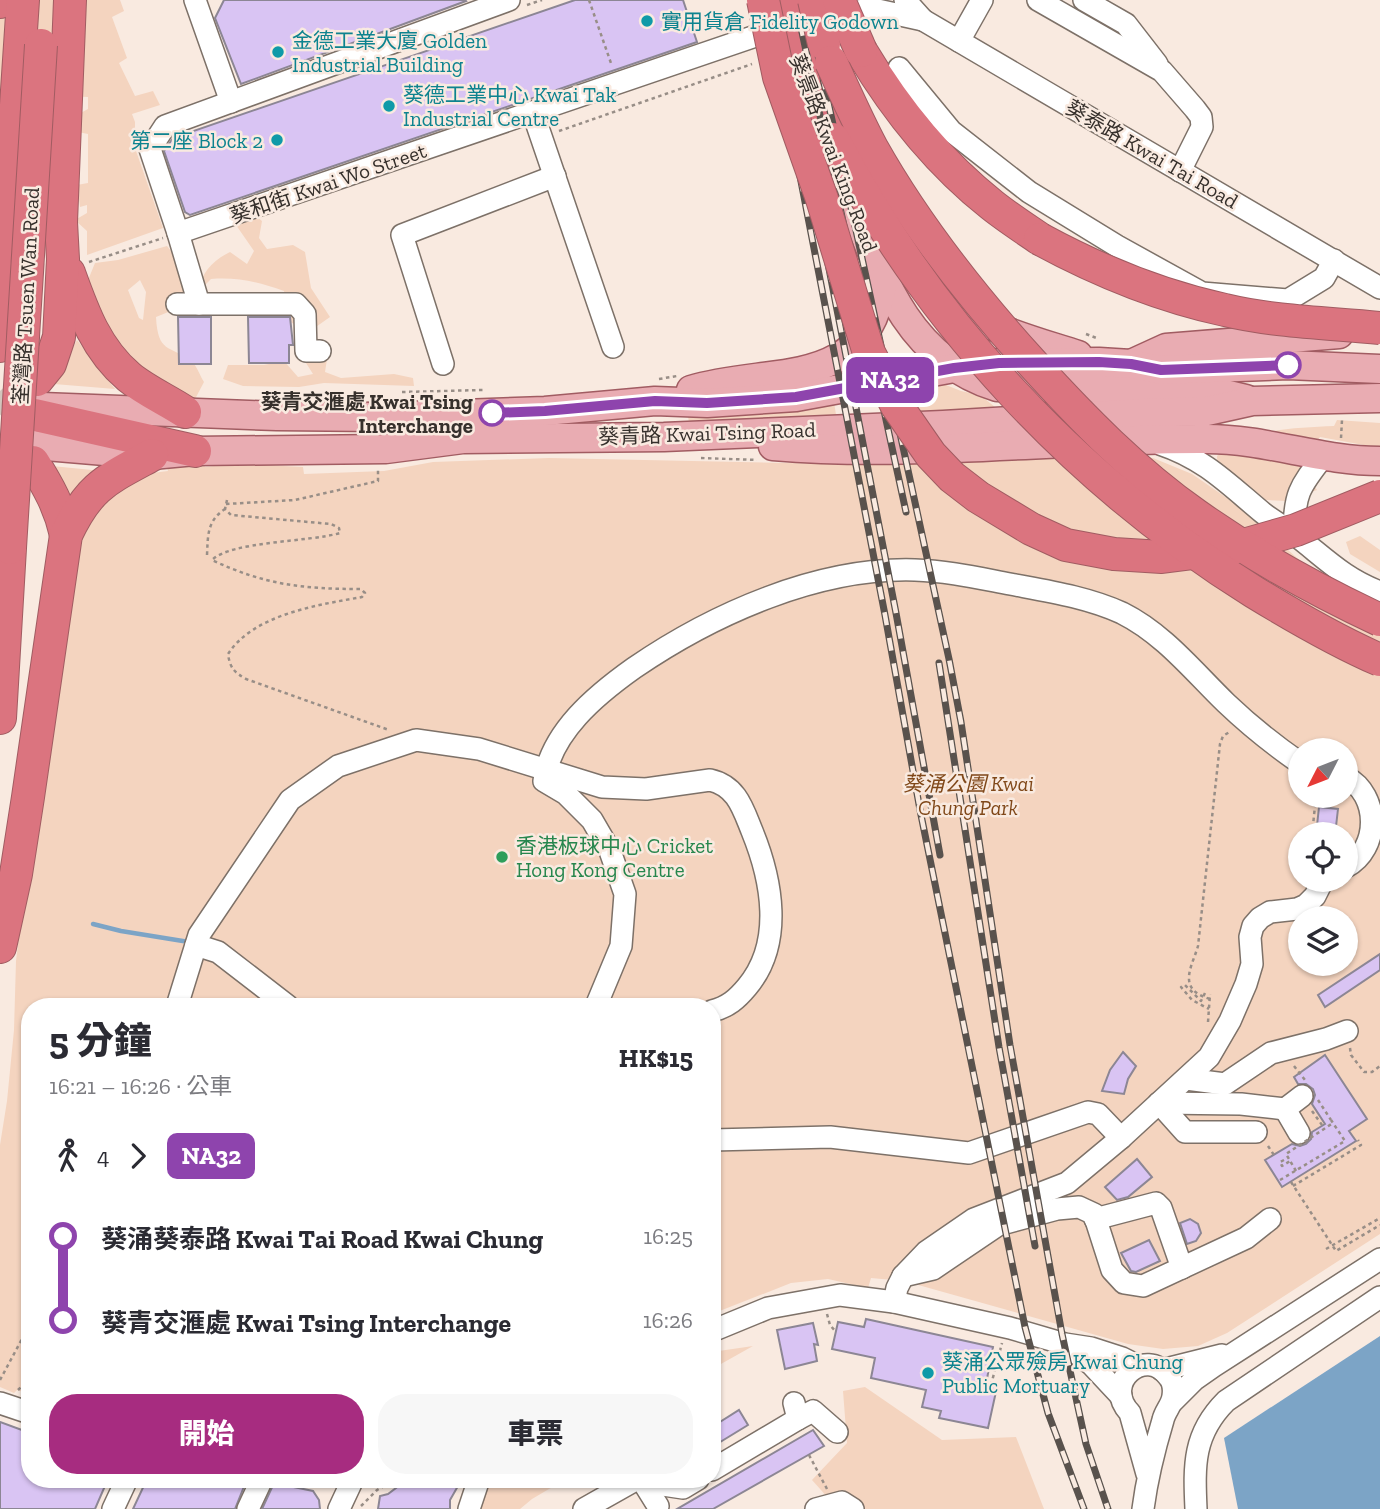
<!DOCTYPE html>
<html lang="zh-TW">
<head>
<meta charset="utf-8">
<style>
	body { margin:0; font-family:"Zilla Slab","Noto Sans TC",serif; background:#f7f7f7; color:#2b2b33; height:100vh; display:flex; flex-direction:column; font-size:26px; white-space:nowrap }
	* { box-sizing:border-box; margin:0 }
	p { font-size:23px; color:#7c7c81 }
	.icon { flex:none; width:38px; height:38px; fill:none; stroke:currentColor; stroke-width:2; stroke-linecap:round; stroke-linejoin:round }
	.map { position:relative; flex:1; overflow:hidden }
	.drawer { position:absolute; left:21px; top:998px; width:700px; height:490px; display:flex; flex-direction:column; background:#fff; border-radius:28px; box-shadow:0 2px 5px #0004 }
	.drawer>* { flex:none }
	.badge { padding:0 14px; border-radius:10px; font-size:24px; line-height:46px }
	.needle { width:46px; rotate:228deg }
	.tools { position:absolute; left:1288px; top:738px; display:grid; gap:14px }
	.tools a { display:grid; place-items:center; width:70px; height:70px; border-radius:50%; background:#fff; box-shadow:0 2px 5px #0004; font-size:35px }
	.map>.badge { position:absolute; translate:-50% -50%; box-shadow:0 0 0 4px #fff }
	.legs { display:flex; align-items:center; gap:10px; height:77px; padding:0 28px; font-size:23px }
	.legs p { margin-inline-start:auto }
	.overview { display:flex; align-items:center; justify-content:space-between; height:119px; padding:0 28px }
	h1 { font-size:38px; font-weight:800; line-height:52px }
	.cta { display:flex; gap:14px; margin-top:auto; padding:14px 28px }
	.cta a { flex:1; height:80px; border-radius:28px; background:#a72c80; color:#fff; font-size:28px; font-weight:800; line-height:80px; text-align:center }
	.cta a+a { background:#f7f7f7; color:#2b2b33 }
	ul { padding:0 28px; list-style:none }
	li { display:flex; align-items:center; gap:24px; height:84px; font-size:26px }
	li i { display:grid; place-items:center; width:10px; height:100%; margin:0 9px; background:currentColor }
	li i::after { content:''; width:18px; height:18px; margin:-9px; border:5px solid; border-radius:50%; background:#fff }
	li p { margin-inline-start:auto }
	li:first-child i { background:linear-gradient(#0000 50%,currentColor 0) }
	li:last-child i { background:linear-gradient(currentColor 50%,#0000 0) }
	.map>svg:first-child { display:block }
	.green { fill:#f4d4bf; fill-rule:evenodd }
	.water { fill:#7ca4c6 }
	.lines { fill:none; stroke-linecap:round; stroke-linejoin:round }
	.stream { stroke:#7ca4c6; stroke-width:4.5 }
	.building { fill:#d9c4f3; stroke:#8c8694; stroke-width:2 }
	.highway-tunnel { stroke:#d2c5bc; stroke-width:32; stroke-dasharray:32 16; stroke-linecap:butt }
	.minor-casing { stroke:#7d7168; stroke-width:24 }
	.major-casing { stroke:#a15c62; stroke-width:31 }
	.highway-casing { stroke:#a15c62; stroke-width:34 }
	.path { stroke:#988e87; stroke-width:2.5; stroke-dasharray:3.5 3.5; stroke-linecap:butt }
	.minor { stroke:#fff; stroke-width:21 }
	.major { stroke:#e9acb2; stroke-width:28 }
	.highway { stroke:#db747f; stroke-width:32 }
	.rail-casing { stroke:#59524d; stroke-width:7 }
	.rail { stroke:#f9eae0; stroke-width:4.5; stroke-dasharray:13; stroke-linecap:butt }
	.highway-bridge-casing { stroke:#a15c62; stroke-width:34; stroke-linecap:butt }
	.path-bridge { stroke:#988e87; stroke-width:2.5; stroke-dasharray:3.5 3.5; stroke-linecap:butt }
	.highway-bridge { stroke:#db747f; stroke-width:32 }
	.line-1-casing { stroke:#fff; stroke-width:16 }
	.line-1 { stroke:#8e44ad; stroke-width:10 }
	.culture-dot { fill:#0f9aa8; stroke:#f9eae0; stroke-width:2.5 }
	.stop-1-dot { fill:#fff; stroke:#8e44ad; stroke-width:3.5 }
	.leisure-dot { fill:#2e9e5b; stroke:#f9eae0; stroke-width:2.5 }
	.labels { text-anchor:middle; dominant-baseline:central; stroke-width:5; stroke-linejoin:round; paint-order:stroke }
	.culture-label { font-size:21px; fill:#0d838f; stroke:#f9eae0; text-anchor:start }
	.street-label { font-size:21px; fill:#36302c; stroke:#f9eae0 }
	.stop-label { font-size:21px; font-weight:bold; fill:#36302c; stroke:#f9eae0; text-anchor:end }
	.park-label { font-size:21px; font-style:italic; fill:#804819; stroke:#f9eae0 }
	.leisure-label { font-size:21px; fill:#27864d; stroke:#f9eae0; text-anchor:start }
</style>
</head>
<body>
<div class="map">
<svg width="1380" height="1509" viewBox="0 0 1380 1509">
	<rect width="100%" height="100%" fill="#f9eae0"/>
	<g class="green">
		<polygon points="0,0 120,0 124,11 112,17 127,58 119,63 135,96 153,91 160,105 132,114 135,122 135,148 163,228 87,255 87,231 75,220 87,213 87,205 80,207 77,185 88,183 88,134 78,132 75,116 88,109 88,97 64,96 0,121"/>
		<path d="M252,213l10,8 -3,17 8,11 26,-4 12,7 6,36 19,29 -17,12 14,30 -2,13 16,6 53,-4 19,4 1,8 -90,-3 -25,4 -56,-1 -20,-7 5,-14h36l20,-4 14,16 15,-3 -19,-30 7,-16 -14,-8 -3,-29c-25,-9 -46,-14 -73,-12l-13,13c4,-20 14,-31 32,-40l17,12 7,-13 -18,-26z"/>
		<path d="M167,246l23,29 3,27 -37,15c2,37 13,27 36,45 5,4 8,14 12,20l-10,19 -61,-28 -49,-83 11,-27 23,-3zM140,280l6,12 -3,28 -4,-2 -11,-28z"/>
		<polygon points="77,340 115,389 54,384"/>
		<polygon points="941,383 961,391 980,395 995,407 909,414 894,394"/>
		<polygon points="834,402 837,421 689,423 688,416"/>
		<path d="M1337,420l43,3v25l-60,-11 -21,28 18,25 -30,11 -41,-2 -28,-18 -1,-25c31,-28 78,-28 117,-30z"/>
		<path d="M195,450l10,17 26,-3 12,-13 21,14 39,2 1,7 80,-3 49,-9 116,-4 338,7 232,-12 34,5 39,16 45,31 68,60 75,43v626l-153,99 -29,13 -35,3 -35,-5 -224,-63 -33,-3 -3,10 -40,-9 -37,4 -79,31v-308h-682v388l-13,-4 -3,3 -14,-6v-242l7,-44 7,-71 2,-69 41,-344 32,-110 63,-34 16,-2 -3,-12zM1300,751h46v45h-46zM1300,835h46v45h-46zM1300,919h46v45h-46z"/>
		<polygon points="52,466 102,471 72,501"/>
		<polygon points="1360,536 1380,550 1380,572 1350,554 1346,542"/>
		<polygon points="753,1346 712,1369 712,1352"/>
		<polygon points="865,1387 942,1440 1016,1437 1044,1509 838,1509 812,1480 847,1443 843,1391"/>
		<polygon points="486,1479 566,1479 532,1499 520,1509 478,1509"/>
	</g>
	<polygon class="water" points="1380,1336 1380,1509 1238,1509 1224,1438"/>
	<g class="lines">
		<g class="stream">
			<polyline points="93,924 121,931 189,942"/>
			<polyline points="295,1000 303,1006"/>
		</g>
	</g>
	<g class="building">
		<polygon points="224,0 465,0 466,1 241,84 215,18"/>
		<polygon points="575,0 683,0 697,42 190,215 185,212 164,151 173,138"/>
		<polygon points="178,317 211,317 211,364 179,364"/>
		<polygon points="248,317 290,317 293,345 289,345 289,363 249,363"/>
		<polygon points="1319,807 1338,809 1335,835 1316,835"/>
		<polygon points="1380,954 1380,970 1325,1007 1318,995"/>
		<polygon points="1123,1052 1136,1066 1128,1079 1124,1094 1102,1091 1110,1070"/>
		<polygon points="1325,1055 1367,1119 1349,1131 1356,1141 1282,1187 1265,1160 1292,1144 1300,1146 1306,1144 1311,1139 1312,1132 1325,1124 1312,1104 1315,1095 1313,1089 1306,1084 1298,1084 1294,1077"/>
		<polygon points="1137,1159 1152,1177 1128,1197 1117,1200 1105,1187"/>
		<polygon points="1190,1219 1198,1224 1201,1233 1196,1241 1187,1244 1180,1223"/>
		<polygon points="1149,1240 1160,1261 1136,1272 1131,1271 1121,1253"/>
		<polygon points="866,1319 993,1347 986,1384 997,1387 988,1428 939,1418 941,1411 922,1407 926,1390 871,1378 875,1358 832,1349 838,1322 864,1327"/>
		<polygon points="813,1323 818,1345 814,1344 817,1361 785,1369 777,1330"/>
		<polygon points="739,1410 748,1425 712,1447 712,1427"/>
		<polygon points="0,1422 30,1433 30,1479 108,1479 95,1509 0,1509"/>
		<polygon points="813,1430 824,1446 713,1509 677,1509"/>
		<polygon points="147,1479 247,1479 235,1509 133,1509"/>
		<polygon points="415,1479 462,1479 450,1500 450,1509 378,1509 380,1496 388,1494 400,1485 410,1483"/>
		<polygon points="274,1483 313,1491 319,1500 320,1509 262,1509"/>
	</g>
	<g class="lines">
		<polyline class="highway-tunnel" points="0,391 12,404 35,415"/>
		<defs>
			<g id="minor">
				<polyline points="195,0 231,102"/>
				<polyline points="509,0 165,126 150,149 178,233 779,28"/>
				<polyline points="905,0 923,20 1380,288"/>
				<polyline points="1038,0 1162,71 1195,109 1201,117 1202,127 1180,171"/>
				<polyline points="1084,0 1126,24 1157,64"/>
				<polyline points="832,14 873,9 923,20"/>
				<polyline points="959,41 982,0"/>
				<polyline points="899,68 951,131 1029,192 1117,246 1202,293 1288,300 1324,278 1334,260"/>
				<polyline points="533,113 613,347"/>
				<polyline points="178,233 199,304 296,304 305,314 306,351 320,351"/>
				<polyline points="177,304 199,304"/>
				<polyline points="443,364 402,235 555,176"/>
				<path d="M1160,444c45,15 68,40 103,69 10,8 22,14 32,22 29,22 49,44 85,57"/>
				<path d="M1294,534c0,-39 5,-47 29,-77"/>
				<path d="M1346,777c34,18 34,72 0,90"/>
				<polyline points="196,945 218,952 288,1006"/>
				<path d="M177,1006l22,-71 91,-135 48,-34 78,-26 63,9 123,38 44,2 64,-9c27,6 33,29 42,51 20,49 32,112 -5,156 -10,12 -19,20 -35,24"/>
				<path d="M596,1006l25,-60 4,-52 -15,-43 -18,-31 -26,-26 -22,-13c7,-49 52,-86 90,-113 79,-54 184,-101 281,-98 32,1 63,8 95,14 37,7 77,13 112,29 42,21 71,58 104,90 23,22 48,42 74,60"/>
				<polyline points="1186,1079 1225,1084 1271,1053 1326,1039 1347,1031"/>
				<polyline points="1159,1103 1241,1104 1285,1109"/>
				<polyline points="1159,1103 1185,1132 1256,1132"/>
				<polyline points="1299,1133 1285,1109 1302,1096"/>
				<polyline points="712,1140 830,1137 969,1153 1088,1112 1098,1114 1121,1138"/>
				<polyline points="1095,1219 1156,1203 1161,1208 1182,1268"/>
				<polyline points="903,1276 933,1269 998,1225 1057,1209 1079,1207 1094,1214 1112,1270 1124,1283 1143,1286 1246,1238 1270,1219"/>
				<polyline points="894,1302 897,1288 903,1276 926,1252 974,1219 1067,1183 1121,1138 1209,1057 1230,1021 1246,984 1252,964 1250,937 1253,926 1260,918 1270,912 1297,909 1306,905 1315,896 1323,880"/>
				<polyline points="712,1331 768,1308 840,1295 894,1302 1010,1328 1065,1344 1091,1348 1122,1358 1138,1366"/>
				<polyline points="1066,1345 1092,1365 1121,1396"/>
				<polyline points="1162,1370 1222,1355"/>
				<polyline points="1173,1401 1194,1380 1214,1366 1380,1259"/>
				<polyline points="0,1403 30,1413"/>
				<polyline points="798,1419 813,1411 837,1432"/>
				<polyline points="712,1470 798,1419 794,1403"/>
				<polyline points="641,1479 643,1482 683,1488 698,1479"/>
				<polyline points="643,1482 658,1506"/>
				<polyline points="113,1509 127,1479"/>
				<polyline points="248,1509 262,1479"/>
				<polyline points="339,1509 353,1479"/>
				<polyline points="469,1509 479,1479"/>
				<polyline points="584,1509 637,1479"/>
				<polyline points="816,1509 842,1502 853,1509"/>
				<path d="M1143,1509c4,-31 11,-59 20,-89 2,-9 9,-15 10,-24 1,-7 0,-15 -5,-20 -22,-30 -67,6 -38,37l17,61"/>
				<path d="M1196,1509c-2,-44 -3,-75 30,-108l154,-104"/>
			</g>
			<g id="major">
				<path d="M844,180c33,84 57,177 153,207l207,2 42,10"/>
				<path d="M935,289c38,37 94,50 143,66"/>
				<polyline points="1131,364 1166,348 1339,334"/>
				<path d="M691,390c81,-25 176,4 192,-110"/>
				<polyline points="42,407 277,416 379,417 545,411 655,401 707,403 796,397 954,368 999,363 1099,362 1131,364 1161,370 1288,365 1380,369"/>
				<polyline points="34,445 152,455 195,451 386,449 463,439 664,437 943,425 1143,413 1207,411 1252,401 1380,398"/>
				<path d="M773,446c145,12 289,-8 434,-7 59,0 114,22 173,22"/>
			</g>
			<g id="highway">
				<polyline points="785,0 806,69 833,139"/>
				<polyline points="0,2 0,0"/>
				<path d="M861,51c34,57 78,112 131,154 15,12 32,23 48,34"/>
				<path d="M69,273c14,39 27,76 60,104 17,14 38,23 56,35"/>
				<polyline points="0,346 23,0"/>
				<polyline points="37,380 50,364 59,337 63,259 61,222 70,0"/>
				<polyline points="35,415 195,451"/>
				<path d="M33,462c15,24 27,45 33,73"/>
				<polyline points="0,718 10,548"/>
				<path d="M0,947l16,-73 12,-77 38,-262c23,-49 40,-55 86,-80"/>
			</g>
		</defs>
		<use href="#minor" class="minor-casing"/>
		<use href="#major" class="major-casing"/>
		<use href="#highway" class="highway-casing"/>
		<g class="path">
			<polyline points="589,0 612,66"/>
			<polyline points="527,5 542,0"/>
			<polyline points="559,131 752,64"/>
			<polyline points="89,262 163,238"/>
			<polyline points="1086,334 1099,339"/>
			<polyline points="659,379 677,376"/>
			<polyline points="402,392 483,390"/>
			<polyline points="1341,438 1342,420"/>
			<polyline points="701,458 757,460"/>
			<path d="M227,500l-2,9 6,6 100,9 8,4 1,5c-30,9 -109,8 -128,27 53,25 91,29 149,29l4,4 -3,4c-44,8 -108,17 -134,57 2,14 6,18 18,25l143,51"/>
			<polyline points="226,504 295,500 378,481 378,470"/>
			<path d="M207,555c1,-20 0,-34 18,-46"/>
			<polyline points="1312,835 1316,796"/>
			<polyline points="1205,993 1201,1001 1185,985 1181,987 1192,1000 1209,1009"/>
			<path d="M1210,999c-34,-10 -18,-32 -12,-53l22,-202 3,-8 8,-5"/>
			<polyline points="1208,1022 1210,994"/>
			<polyline points="1350,1048 1351,1055 1364,1072 1372,1072 1380,1066"/>
			<polyline points="1294,1066 1305,1080"/>
			<polyline points="1318,1100 1331,1120"/>
			<polyline points="1312,1111 1322,1125"/>
			<polyline points="1268,1146 1274,1155"/>
			<polyline points="1284,1160 1280,1162 1282,1166 1290,1161"/>
			<polyline points="1291,1182 1336,1251 1380,1225"/>
			<polyline points="1293,1186 1361,1145 1358,1140"/>
			<polyline points="1326,1249 1380,1218"/>
			<polyline points="827,1314 830,1325 836,1332"/>
			<polyline points="0,1380 30,1324"/>
			<polyline points="991,1385 1002,1343"/>
			<polyline points="18,1390 30,1378"/>
			<polyline points="809,1455 827,1489"/>
			<polyline points="361,1506 377,1490 396,1479"/>
		</g>
		<use href="#minor" class="minor"/>
		<use href="#major" class="major"/>
		<use href="#highway" class="highway"/>
		<defs>
			<g id="rail">
				<polyline points="764,0 781,78 885,615 920,810 1025,1327 1048,1413 1084,1509"/>
				<polyline points="806,0 949,659 961,722 1010,1045 1062,1334 1086,1444 1108,1509"/>
				<polyline points="800,23 906,512"/>
				<polyline points="824,243 896,613 940,855"/>
				<polyline points="939,663 999,1047 1035,1246"/>
			</g>
		</defs>
		<use href="#rail" class="rail-casing"/>
		<use href="#rail" class="rail"/>
		<defs>
			<g id="highway-bridge">
				<polyline points="763,0 779,77 822,199 869,353 897,406 931,455 952,477 978,497 1031,529 1066,545 1114,554 1162,557 1233,548 1296,530 1380,496"/>
				<polyline points="814,0 824,44"/>
				<polyline points="839,0 861,51"/>
				<path d="M831,62c13,28 26,58 41,86 44,78 101,150 161,216 50,55 102,108 163,151 58,41 120,75 184,105"/>
				<path d="M833,139c97,185 243,342 421,453 41,25 82,49 126,68"/>
				<path d="M1040,239c59,32 120,57 185,71 50,12 104,13 155,18"/>
				<polyline points="10,548 41,45"/>
			</g>
		</defs>
		<use href="#highway-bridge" class="highway-bridge-casing"/>
		<g class="path-bridge">
			<polyline points="1296,1171 1286,1154 1333,1123"/>
			<polyline points="1280,1180 1345,1141 1331,1120"/>
		</g>
		<use href="#highway-bridge" class="highway-bridge"/>
	</g>
	<g class="lines">
		<defs>
			<polyline id="line-1" points="492,413 545,411 655,401 707,403 796,397 954,368 999,363 1099,362 1131,364 1161,370 1288,365"/>
		</defs>
		<use href="#line-1" class="line-1-casing"/>
		<use href="#line-1" class="line-1"/>
	</g>
	<g class="culture-dot">
		<circle cx="647" cy="21" r="7"/>
		<circle cx="278" cy="52" r="7"/>
		<circle cx="389" cy="106" r="7"/>
		<circle cx="277" cy="140" r="7"/>
		<circle cx="928" cy="1373" r="7"/>
	</g>
	<g class="stop-1-dot">
		<circle cx="1288" cy="365" r="12"/>
		<circle cx="492" cy="413" r="12"/>
	</g>
	<circle class="leisure-dot" cx="502" cy="857" r="7"/>
	<g class="labels">
		<g class="culture-label">
			<text x="661" y="21">實用貨倉 Fidelity Godown</text>
			<text x="292" y="40">金德工業大廈 Golden<tspan x="292" dy="24">Industrial Building</tspan></text>
			<text x="403" y="94">葵德工業中心 Kwai Tak<tspan x="403" dy="24">Industrial Centre</tspan></text>
			<text x="263" y="140" text-anchor="end">第二座 Block 2</text>
			<text x="942" y="1361">葵涌公眾殮房 Kwai Chung<tspan x="942" dy="24">Public Mortuary</tspan></text>
		</g>
		<g class="street-label">
			<text transform="translate(834 153) rotate(69)">葵景路 Kwai King Road</text>
			<text transform="translate(1152 154) rotate(30)">葵泰路 Kwai Tai Road</text>
			<text transform="translate(328 183) rotate(-19)">葵和街 Kwai Wo Street</text>
			<text transform="translate(26 296) rotate(-87)">荃灣路 Tsuen Wan Road</text>
			<text transform="translate(707 433) rotate(-2)">葵青路 Kwai Tsing Road</text>
		</g>
		<g class="stop-label">
			<text x="473" y="401">葵青交滙處 Kwai Tsing<tspan x="473" dy="24">Interchange</tspan></text>
		</g>
		<g class="park-label">
			<text x="968" y="783">葵涌公園 Kwai<tspan x="968" dy="24">Chung Park</tspan></text>
		</g>
		<g class="leisure-label">
			<text x="516" y="845">香港板球中心 Cricket<tspan x="516" dy="24">Hong Kong Centre</tspan></text>
		</g>
	</g>
</svg>
<div class="tools">
<a><svg class="needle" viewBox="-14 -14 28 28"><path d="M0-13l5 13h-10z" fill="#e53935"/><path d="M0 13l5-13h-10z" fill="#7c7c81"/></svg></a>
<a><svg class="icon" aria-label="locate" viewBox="0 0 24 24"><circle cx="12" cy="12" r="6"/><path d="M12 2v4M12 18v4M2 12h4M18 12h4"/></svg></a>
<a><svg class="icon" aria-label="layers" viewBox="0 0 24 24"><path d="M12 4l9 5-9 5-9-5zM3 14l9 5 9-5"/></svg></a>
</div>
<b class="badge" style="left:890px;top:380px;background:#8e44ad;color:#fff">NA32</b>
<section class="drawer">
<div class="overview"><div><h1>5 分鐘</h1><p>16:21 – 16:26 · 公車</p></div><b>HK$15</b></div>
<div class="legs"><svg class="icon" aria-label="walk" viewBox="0 0 24 24"><circle cx="13" cy="4" r="2"/><path d="M13 8l-2 6 4 7M11 14l-3 7M7 12l3-4h3l4 4"/></svg>4<svg class="icon" aria-label="forward" viewBox="0 0 24 24"><path d="M9 5l7 7-7 7"/></svg><b class="badge" style="background:#8e44ad;color:#fff">NA32</b></div>
<ul>
<li><i style="color:#8e44ad"></i><b>葵涌葵泰路 Kwai Tai Road Kwai Chung</b><p>16:25</p></li>
<li><i style="color:#8e44ad"></i><b>葵青交滙處 Kwai Tsing Interchange</b><p>16:26</p></li>
</ul>
<div class="cta"><a>開始</a><a>車票</a></div>
</section>
</div>
</body>
</html>
